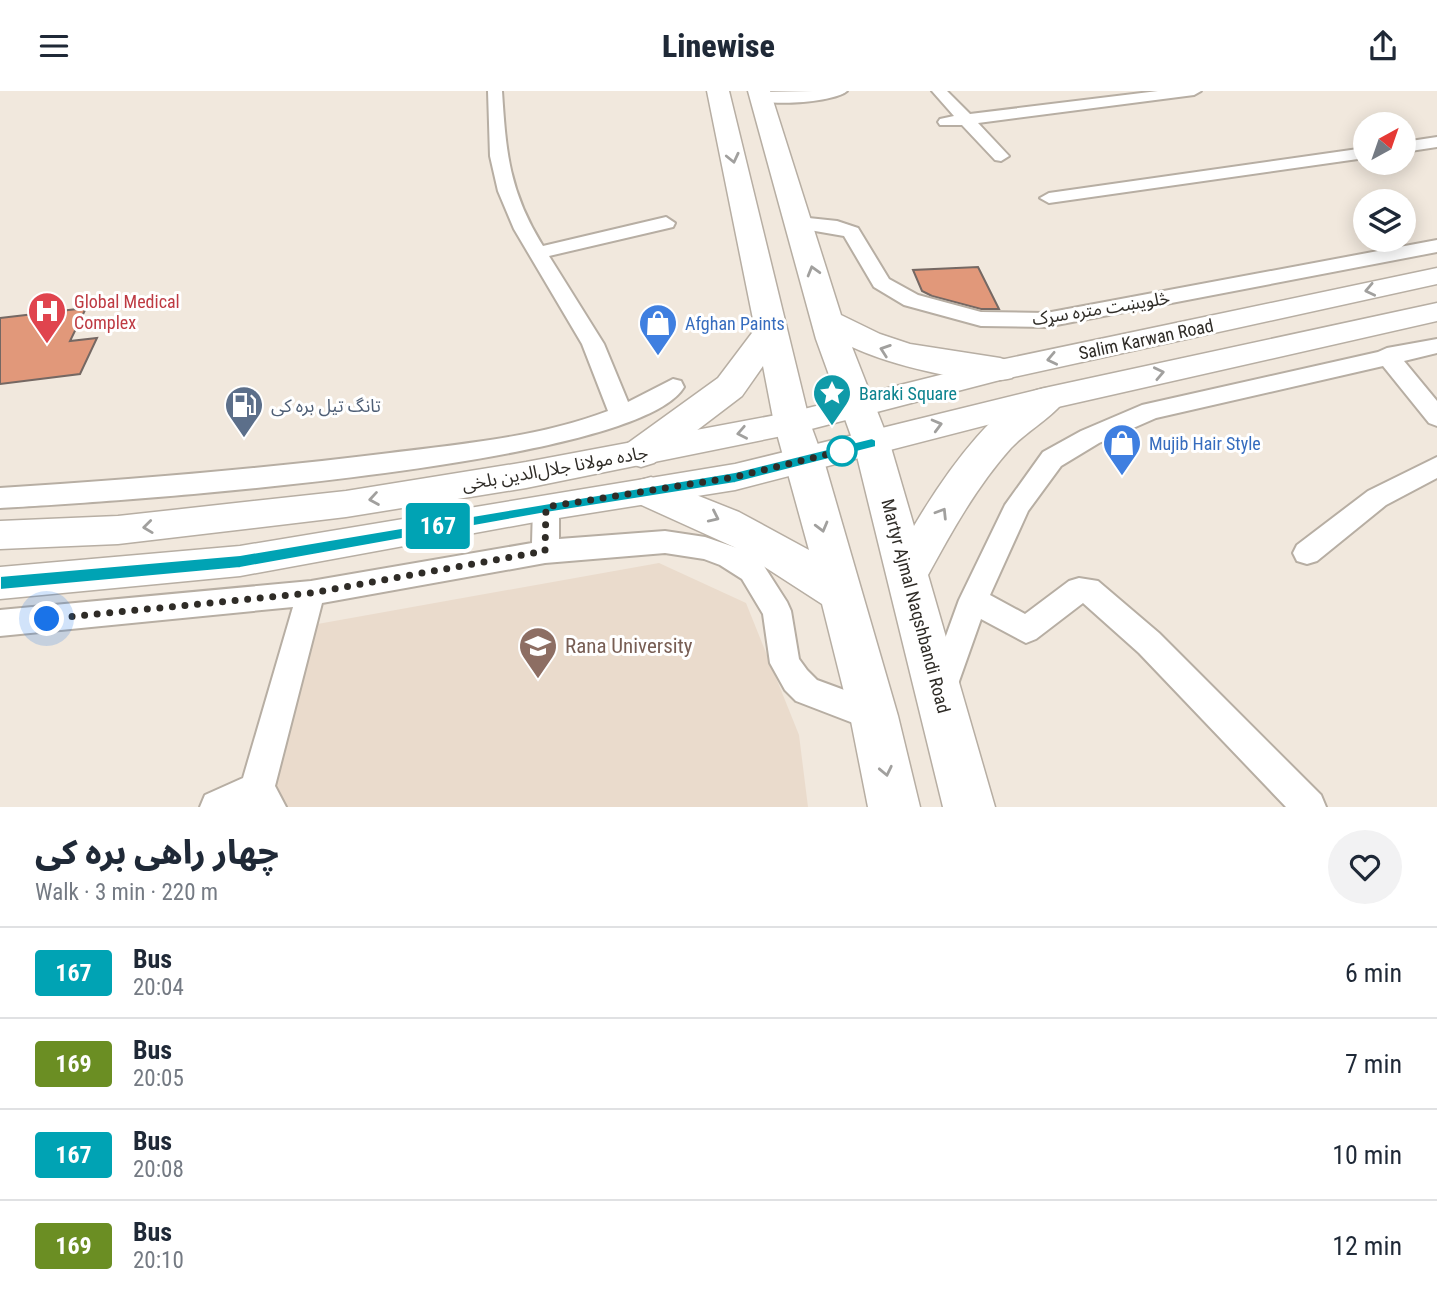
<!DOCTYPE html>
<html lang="en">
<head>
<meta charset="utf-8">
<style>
	body { margin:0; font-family:"Roboto Condensed","Noto Sans Arabic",sans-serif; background:#f2f2f3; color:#1f2937; height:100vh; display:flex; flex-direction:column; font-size:26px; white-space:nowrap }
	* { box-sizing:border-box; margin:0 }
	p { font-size:23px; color:#747a83 }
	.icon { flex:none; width:38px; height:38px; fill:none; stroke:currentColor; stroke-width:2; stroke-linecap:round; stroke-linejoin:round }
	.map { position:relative; height:716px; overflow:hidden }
	.panel { display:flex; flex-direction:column; background:#fff; flex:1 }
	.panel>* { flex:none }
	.badge { padding:0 14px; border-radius:5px; font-size:24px; line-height:46px }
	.needle { width:46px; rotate:40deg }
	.buttons { position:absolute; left:1353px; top:21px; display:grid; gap:14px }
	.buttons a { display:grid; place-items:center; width:63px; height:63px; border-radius:50%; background:#fff; box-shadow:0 4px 18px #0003; font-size:35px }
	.you { position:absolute; width:35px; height:35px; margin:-18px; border:5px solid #fff; border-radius:50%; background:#1a73e8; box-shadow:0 0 0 10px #1a73e833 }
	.map>.badge { position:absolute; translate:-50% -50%; box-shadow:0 0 0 4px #fff }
	.round { display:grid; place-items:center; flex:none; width:74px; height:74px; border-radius:37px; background:#f2f2f3 }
	.head { display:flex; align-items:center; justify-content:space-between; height:119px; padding:0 35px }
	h1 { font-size:33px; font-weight:800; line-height:52px }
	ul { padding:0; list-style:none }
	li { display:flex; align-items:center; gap:21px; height:91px; padding:0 35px; border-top:2px solid #e0e1e3 }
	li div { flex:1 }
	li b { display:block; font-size:26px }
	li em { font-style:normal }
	li .badge { min-width:77px; font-weight:700; text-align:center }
	header { display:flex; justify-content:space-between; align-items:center; height:91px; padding:0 35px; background:#fff; font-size:32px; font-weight:800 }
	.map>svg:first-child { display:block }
	.built { fill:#eadbcc }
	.building { fill:#e1987a; stroke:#756863; stroke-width:2 }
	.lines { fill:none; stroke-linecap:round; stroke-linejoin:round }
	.minor-casing { stroke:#b7aea3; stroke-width:4 }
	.major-casing { stroke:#b7aea3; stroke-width:3 }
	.highway-casing { stroke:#b7aea3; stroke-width:3 }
	.minor { fill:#fff; fill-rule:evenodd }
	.major { fill:#fff; fill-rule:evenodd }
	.highway { fill:#fff; fill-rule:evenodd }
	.oneway { stroke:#a1a09e }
	.line { fill:#00a3b4; stroke:#fff; stroke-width:2 }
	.walk { stroke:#2f2c27; stroke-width:7; stroke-dasharray:0 12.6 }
	.stop-dot { fill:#fff; stroke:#00a3b4; stroke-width:3.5 }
	.labels { text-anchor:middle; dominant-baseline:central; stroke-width:6; stroke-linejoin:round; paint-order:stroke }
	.health-label { font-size:18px; fill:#be3a42; stroke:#fff; text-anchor:start }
	.street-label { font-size:18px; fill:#2f2c27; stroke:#fff }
	.shop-label { font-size:18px; fill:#366cbe; stroke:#fff; text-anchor:start }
	.culture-label { font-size:18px; fill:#0d838f; stroke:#fff; text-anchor:start }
	.service-label { font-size:18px; fill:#4e5e75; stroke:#fff; text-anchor:start }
	.near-education-label { font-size:21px; fill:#785e54; stroke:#fff; text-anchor:start }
</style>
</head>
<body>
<header><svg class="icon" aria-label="menu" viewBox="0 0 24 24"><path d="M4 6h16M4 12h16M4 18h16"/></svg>Linewise<svg class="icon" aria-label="share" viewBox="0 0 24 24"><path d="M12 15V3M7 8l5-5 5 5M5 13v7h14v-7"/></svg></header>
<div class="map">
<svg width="1437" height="716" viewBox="0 0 1437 716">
	<rect width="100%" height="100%" fill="#f1e8dd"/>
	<polygon class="built" points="659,472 746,512 799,644 808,716 282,716 272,703 312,534"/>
	<g class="building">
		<polygon points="978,176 999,218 981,218 932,205 922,200 913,179"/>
		<polygon points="86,217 70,250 97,247 80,283 0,293 0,227"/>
	</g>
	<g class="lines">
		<defs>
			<g id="minor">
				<path d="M488,0h14c4,62 7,100 41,155l123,-29 9,6 -2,4 -124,29 55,88 24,58 45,-23 8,2 3,6c-47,81 -577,115 -684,121v-20c130,-8 261,-19 390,-35 72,-9 150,-16 218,-42l-26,-67 -68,-115 -16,-38 -8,-35z"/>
				<path d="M813,0h34c-12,11 -82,17 -95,6l8,-5z"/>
				<polygon points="932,0 947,0 970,23 1158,0 1201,0 1194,4 978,32 1009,65 1001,70 995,69 962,34 940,34 938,31 940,28 954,25"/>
				<polygon points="1437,46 1437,56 1404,61 1404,51"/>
				<polygon points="1365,57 1365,67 1049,112 1040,107 1049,102"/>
				<polygon points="799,126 837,130 858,137 889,188 918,204 981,221 1046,222 1437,149 1437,161 1046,236 981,235 904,214 874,196 844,145 792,136 790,132 792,128"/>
				<polygon points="1437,248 1437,262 1404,270 1437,310 1437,335 1429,332 1383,275 1156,327 1099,352 1061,375 1028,420 990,504 1025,523 1069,490 1079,487 1098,490 1159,542 1321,704 1326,716 1286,716 1139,562 1083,512 1036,548 1026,552 981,528 952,610 941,615 930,610 926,600 959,509 1005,414 1043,361 1081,340 1142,314 1378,261 1387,257"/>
				<polygon points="1437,366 1437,387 1386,414 1317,470 1307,473 1297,470 1293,462 1297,454 1368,400"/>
				<polygon points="546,406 555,409 559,416 559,448 665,440 705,446 740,458 762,472 787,511 791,520 799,568 807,579 817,589 885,614 890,625 885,636 874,640 796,610 785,599 770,572 763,523 742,488 720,474 704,468 665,462 545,472 322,512 275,695 286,716 200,716 205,704 243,687 293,516 0,545 0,519 311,490 532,452 533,416 537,409"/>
			</g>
			<g id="major">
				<polygon points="1437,177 1437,193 1000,289 792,343 526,397 346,426 118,453 0,458 0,430 118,425 346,400 526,371 792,321 1000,269"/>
				<polygon points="1437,212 1437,230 1049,318 735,399 546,429 240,485 0,508 0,476 240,455 735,373 1049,296"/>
			</g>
			<g id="highway">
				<polygon points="707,0 729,0 810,332 824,370 898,625 920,716 868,716 850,625 822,513 734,456 637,412 632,401 637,390 651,386 739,421 809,459 774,332 763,275 742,305 654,372 641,376 628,372 623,362 628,352 718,287 755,238"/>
				<path d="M748,0h22l71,224 39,19 30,10 90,14 12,4 5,8 -5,8c-35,10 -127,-15 -160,-31l38,97 24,82c23,-39 95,-152 147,-137l5,9c-9,16 -40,34 -55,50 -34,38 -59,83 -83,127l67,232h-52l-89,-363 -38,-105z"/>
			</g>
		</defs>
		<use href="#minor" class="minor-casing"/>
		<use href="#major" class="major-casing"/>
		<use href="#highway" class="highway-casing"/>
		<use href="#minor" class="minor"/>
		<use href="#major" class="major"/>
		<use href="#highway" class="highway"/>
	</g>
	<defs><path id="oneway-chevron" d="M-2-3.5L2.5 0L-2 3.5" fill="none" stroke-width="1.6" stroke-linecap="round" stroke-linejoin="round" transform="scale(1.75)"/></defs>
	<g class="oneway">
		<use href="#oneway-chevron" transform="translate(733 67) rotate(77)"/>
		<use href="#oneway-chevron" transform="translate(813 180) rotate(-106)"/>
		<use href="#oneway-chevron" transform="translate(1370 199) rotate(168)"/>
		<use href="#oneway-chevron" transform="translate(885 259) rotate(-161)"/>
		<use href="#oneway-chevron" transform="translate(1052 268) rotate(168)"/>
		<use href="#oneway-chevron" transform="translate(1159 282) rotate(-12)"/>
		<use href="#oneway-chevron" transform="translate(937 334) rotate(-15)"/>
		<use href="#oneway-chevron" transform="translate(742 342) rotate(169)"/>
		<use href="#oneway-chevron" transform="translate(374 408) rotate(171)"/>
		<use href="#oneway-chevron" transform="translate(942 422) rotate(-58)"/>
		<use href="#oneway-chevron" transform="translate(714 426) rotate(25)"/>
		<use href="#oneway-chevron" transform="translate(148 436) rotate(173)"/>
		<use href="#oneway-chevron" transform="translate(822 436) rotate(75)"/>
		<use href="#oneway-chevron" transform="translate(886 680) rotate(78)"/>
	</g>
	<polygon class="line" points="872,347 876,349 876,356 735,392 546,422 240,477 0,499 0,485 240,464 735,381"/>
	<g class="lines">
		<polyline class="walk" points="47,528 311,502 545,460 546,416 735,386 849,358 842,360"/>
	</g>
	<defs>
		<symbol id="hospital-pin" viewBox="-11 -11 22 30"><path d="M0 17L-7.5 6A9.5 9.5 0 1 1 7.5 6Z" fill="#e0444e" stroke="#fff"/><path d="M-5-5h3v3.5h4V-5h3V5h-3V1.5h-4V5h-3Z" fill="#fff"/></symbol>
		<symbol id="shop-pin" viewBox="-11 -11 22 30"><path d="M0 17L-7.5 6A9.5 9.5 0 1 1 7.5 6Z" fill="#3f7fe0" stroke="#fff"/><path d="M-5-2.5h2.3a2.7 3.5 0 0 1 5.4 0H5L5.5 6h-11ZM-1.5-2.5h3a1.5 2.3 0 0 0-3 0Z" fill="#fff"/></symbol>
		<symbol id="sight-pin" viewBox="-11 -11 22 30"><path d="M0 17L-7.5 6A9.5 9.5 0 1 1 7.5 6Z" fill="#0f9aa8" stroke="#fff"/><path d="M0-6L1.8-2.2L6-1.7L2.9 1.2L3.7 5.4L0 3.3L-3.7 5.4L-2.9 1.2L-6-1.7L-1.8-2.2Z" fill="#fff"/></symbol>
		<symbol id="fuel-pin" viewBox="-11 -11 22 30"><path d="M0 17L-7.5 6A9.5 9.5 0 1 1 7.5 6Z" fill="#5c6f8a" stroke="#fff"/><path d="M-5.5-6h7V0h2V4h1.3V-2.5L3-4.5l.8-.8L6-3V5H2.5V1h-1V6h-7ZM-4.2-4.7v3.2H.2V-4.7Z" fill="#fff"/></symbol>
		<symbol id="university-pin" viewBox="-11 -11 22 30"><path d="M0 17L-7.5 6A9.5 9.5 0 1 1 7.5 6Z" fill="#8d6e63" stroke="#fff"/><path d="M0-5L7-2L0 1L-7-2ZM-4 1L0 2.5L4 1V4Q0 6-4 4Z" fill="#fff"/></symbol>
	</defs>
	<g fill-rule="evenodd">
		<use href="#hospital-pin" x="25" y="198" width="44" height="60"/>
		<use href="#shop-pin" x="636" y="210" width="44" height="60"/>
		<use href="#sight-pin" x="810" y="280" width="44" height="60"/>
		<use href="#fuel-pin" x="222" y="292" width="44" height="60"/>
		<use href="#shop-pin" x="1100" y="330" width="44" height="60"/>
		<use href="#university-pin" x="516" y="533" width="44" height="60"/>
	</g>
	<circle class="stop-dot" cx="842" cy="360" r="14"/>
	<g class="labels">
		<g class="health-label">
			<text x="74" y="210">Global Medical<tspan x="74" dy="21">Complex</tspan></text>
		</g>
		<g class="street-label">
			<text transform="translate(1101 217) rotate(-9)">څلویښت متره سړک</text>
			<text transform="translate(1146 248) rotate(-12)">Salim Karwan Road</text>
			<text transform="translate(555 377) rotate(-10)">جاده مولانا جلال‌الدین بلخی</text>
			<text transform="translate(916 515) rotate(75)">Martyr Ajmal Naqshbandi Road</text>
		</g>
		<g class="shop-label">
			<text x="685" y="232">Afghan Paints</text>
			<text x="1149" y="352">Mujib Hair Style</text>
		</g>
		<g class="culture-label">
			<text x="859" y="302">Baraki Square</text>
		</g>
		<g class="service-label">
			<text x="271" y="314">تانگ تیل بره کی</text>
		</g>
		<g class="near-education-label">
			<text x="565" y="555">Rana University</text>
		</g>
	</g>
</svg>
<div class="buttons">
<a><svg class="needle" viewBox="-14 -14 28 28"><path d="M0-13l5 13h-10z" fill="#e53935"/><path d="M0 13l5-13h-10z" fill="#747a83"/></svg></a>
<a><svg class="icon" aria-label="layers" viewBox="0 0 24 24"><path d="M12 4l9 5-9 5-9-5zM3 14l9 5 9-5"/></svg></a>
</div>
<div class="you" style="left:47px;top:528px"></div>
<b class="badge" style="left:438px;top:435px;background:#00a3b4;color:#fff">167</b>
</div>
<section class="panel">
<div class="head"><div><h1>چهار راهی بره کی</h1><p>Walk · 3 min · 220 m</p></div><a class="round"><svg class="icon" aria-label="heart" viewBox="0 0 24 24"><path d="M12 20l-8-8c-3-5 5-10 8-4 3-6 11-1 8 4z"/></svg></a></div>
<ul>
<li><span class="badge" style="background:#00a3b4;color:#fff">167</span><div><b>Bus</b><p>20:04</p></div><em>6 min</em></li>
<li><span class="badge" style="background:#6b8e23;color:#fff">169</span><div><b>Bus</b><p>20:05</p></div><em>7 min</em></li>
<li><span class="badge" style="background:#00a3b4;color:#fff">167</span><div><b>Bus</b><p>20:08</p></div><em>10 min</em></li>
<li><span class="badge" style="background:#6b8e23;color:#fff">169</span><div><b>Bus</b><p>20:10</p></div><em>12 min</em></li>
</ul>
</section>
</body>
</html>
